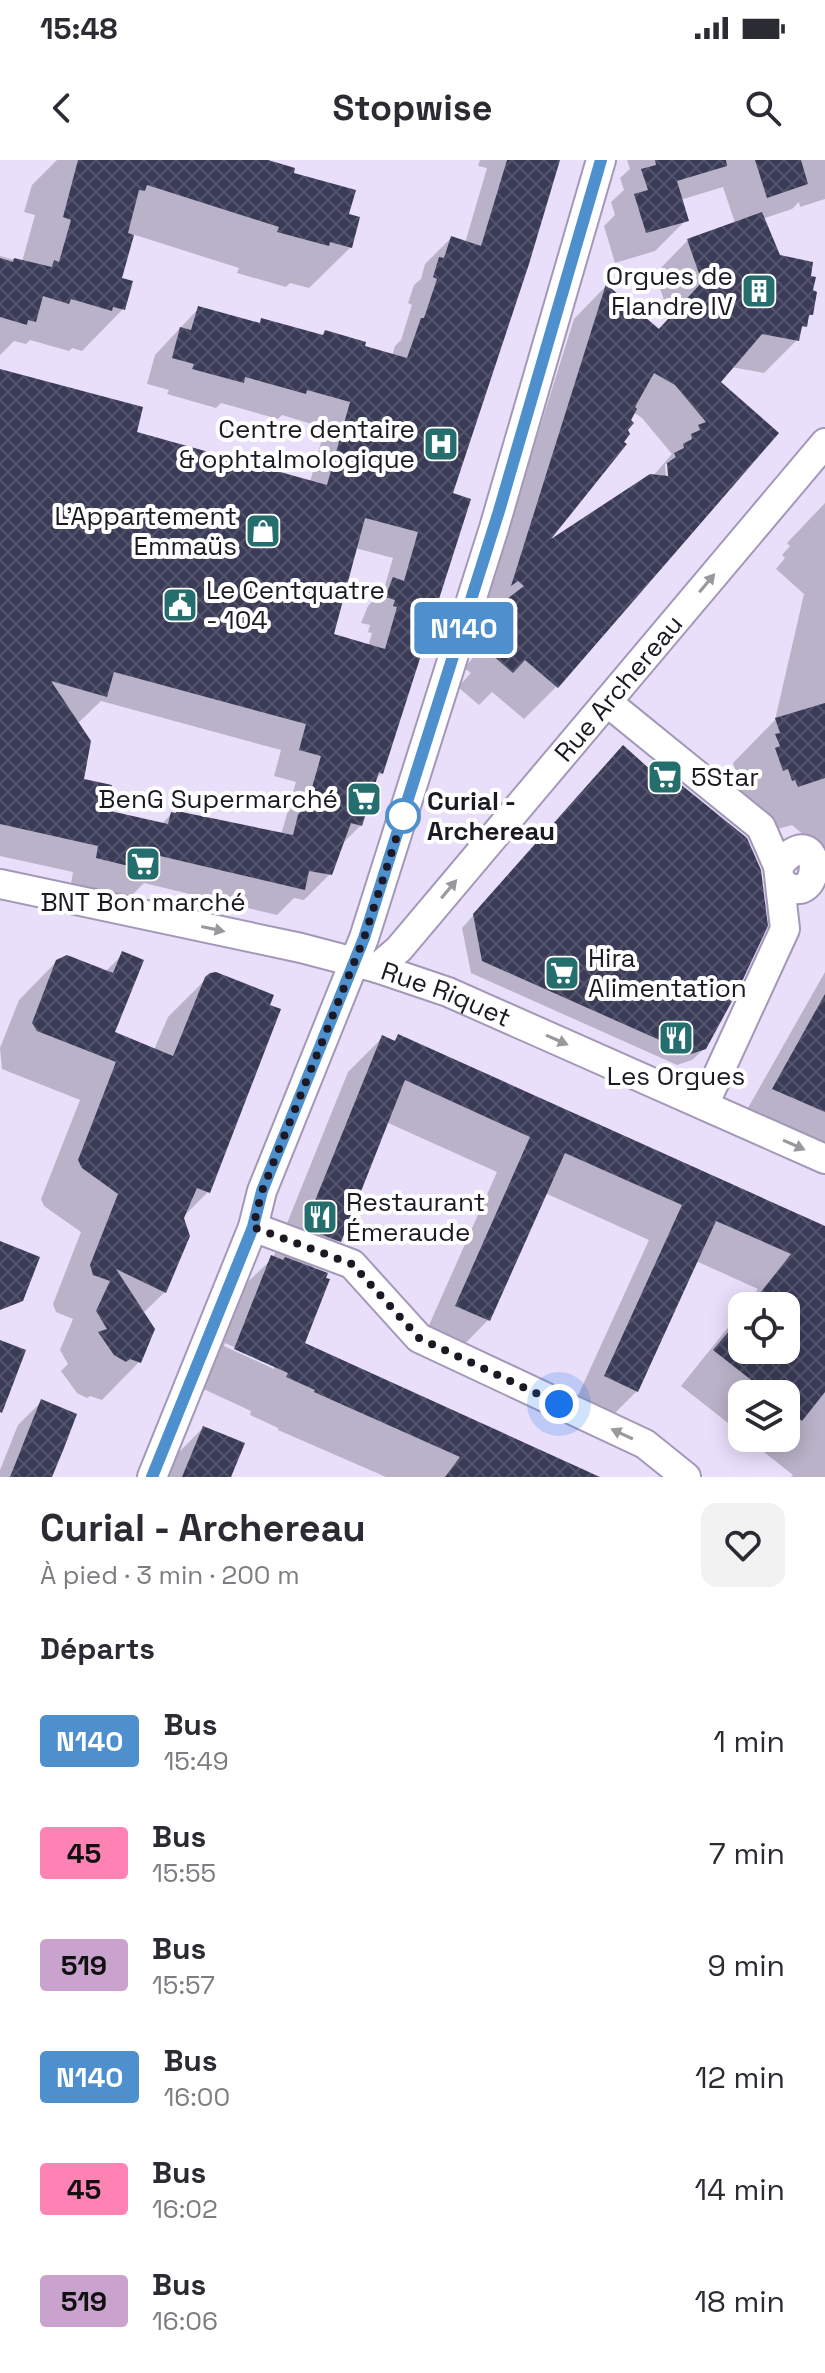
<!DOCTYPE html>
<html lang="fr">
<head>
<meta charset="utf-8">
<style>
	body { margin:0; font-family:"Space Grotesk",sans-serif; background:#f2f2f3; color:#2b2b33; height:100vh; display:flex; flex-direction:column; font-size:30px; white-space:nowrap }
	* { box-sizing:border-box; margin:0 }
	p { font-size:26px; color:#7c7c81 }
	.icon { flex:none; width:44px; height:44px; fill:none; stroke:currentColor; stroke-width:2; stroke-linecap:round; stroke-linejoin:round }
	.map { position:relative; height:1317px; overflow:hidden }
	.sheet { display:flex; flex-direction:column; background:#fff; flex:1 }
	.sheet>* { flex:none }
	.badge { padding:0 16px; border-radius:6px; font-size:28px; line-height:52px }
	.fabs { position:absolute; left:728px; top:1132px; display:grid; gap:16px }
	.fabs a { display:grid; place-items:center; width:72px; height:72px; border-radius:16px; background:#fff; box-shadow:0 4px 20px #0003; font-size:40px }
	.you { position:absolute; width:40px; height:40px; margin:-20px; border:6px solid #fff; border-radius:50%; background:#1a73e8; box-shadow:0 0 0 12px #1a73e833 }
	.map>.badge { position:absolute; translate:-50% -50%; box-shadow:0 0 0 4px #fff }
	h2 { padding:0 40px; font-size:30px; line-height:72px }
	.round { display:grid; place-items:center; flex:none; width:84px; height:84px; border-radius:16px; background:#f2f2f3 }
	.head { display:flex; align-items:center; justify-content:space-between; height:136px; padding:0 40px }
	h1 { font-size:38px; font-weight:700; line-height:60px }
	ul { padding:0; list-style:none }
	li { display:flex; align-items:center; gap:24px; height:112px; padding:0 40px }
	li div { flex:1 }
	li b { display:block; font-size:30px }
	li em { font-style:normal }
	li .badge { min-width:88px; font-weight:700; text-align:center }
	.status { display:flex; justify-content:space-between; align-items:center; height:56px; padding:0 40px; background:#fff; direction:ltr }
	.status svg { height:22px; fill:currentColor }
	header { display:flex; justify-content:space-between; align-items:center; height:104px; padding:0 40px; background:#fff; font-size:36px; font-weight:700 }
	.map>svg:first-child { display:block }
	.shadow { fill:#0003; fill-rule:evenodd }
	.building { fill:url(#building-cross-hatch); fill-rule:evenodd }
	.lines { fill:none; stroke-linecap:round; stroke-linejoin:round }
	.minor-casing { stroke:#a398b7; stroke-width:32 }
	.minor { stroke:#fff; stroke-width:28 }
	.oneway { fill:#99989c }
	.line-casing { stroke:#fff; stroke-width:18 }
	.line { stroke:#4d90cd; stroke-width:12 }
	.walk { stroke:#1d1924; stroke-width:8; stroke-dasharray:0 14.4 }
	.stop-dot { fill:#fff; stroke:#4d90cd; stroke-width:4 }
	.labels { text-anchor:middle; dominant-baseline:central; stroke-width:8; stroke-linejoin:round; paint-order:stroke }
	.poi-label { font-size:26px; fill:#1d1924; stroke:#fff; text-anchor:end }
	.street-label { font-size:26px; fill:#1d1924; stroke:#fff }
	.stop-label { font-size:26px; font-weight:bold; fill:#1d1924; stroke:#fff; text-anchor:start }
</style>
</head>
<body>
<div class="status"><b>15:48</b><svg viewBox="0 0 49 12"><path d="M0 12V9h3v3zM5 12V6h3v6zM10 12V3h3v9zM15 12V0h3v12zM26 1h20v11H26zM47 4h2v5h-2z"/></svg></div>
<header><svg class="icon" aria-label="back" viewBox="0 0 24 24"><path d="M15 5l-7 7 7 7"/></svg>Stopwise<svg class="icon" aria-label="search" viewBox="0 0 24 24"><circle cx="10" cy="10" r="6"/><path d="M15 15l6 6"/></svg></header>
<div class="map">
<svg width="825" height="1317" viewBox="0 0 825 1317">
	<defs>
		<pattern id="building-cross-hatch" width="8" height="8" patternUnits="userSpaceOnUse" patternTransform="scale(2)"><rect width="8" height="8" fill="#393b57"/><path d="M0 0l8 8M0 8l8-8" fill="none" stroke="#53546b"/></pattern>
	</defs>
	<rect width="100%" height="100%" fill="#e9dffb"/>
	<g class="shadow">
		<polygon points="57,0 261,0 292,14 347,55 351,87 309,128 290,123 286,127 237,113 239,108 132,74 120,120 123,149 82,191 72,188 69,191 30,180 26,184 14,181 0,195 0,96 22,102 35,55 24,52 32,25"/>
		<path d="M480,0h77l-106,334 -69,279 -7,6 -14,46 -20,20 -11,29 -26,26 -10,-2 -17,17 -133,-32 -15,15 -58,-14 2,-12 -73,-16v-486l134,64 176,48 15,-54 -43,-13 -4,4 -57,-16 -5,5 -49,-14 2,-4 -22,-6 8,-29 44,-47 59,17 4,-5 59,17 4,-5 67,24 3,-10 6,-6 11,-35 -4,-2 6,-18 7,-6 4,-15 26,-26 14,5 22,-75 -9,-2zM355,388l38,10 -9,31 -16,17 -7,17 9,2 -2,7 4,1 -4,14 -36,-11zM101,541l180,49 -7,26 22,6 -15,53 -110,-21 -10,11 -57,-13 -23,-31 -4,-57z"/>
		<path d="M627,0h198v39l-25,8 -1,-5 -7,7 -30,10 16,38 31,21 2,36 -12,19 -2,7 -33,33 -33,-6 -13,16 58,50 -219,253 -33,33 -32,-27 -13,13 -21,-18 13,-14 -7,-5 22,-25 -11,-10 15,-14 -7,-7 -2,3 93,-296 32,-33 51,44 13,-13 -15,-43 33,-34 47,-17 -12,-36 -43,13 6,20 -31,31 -40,12 -11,-37 11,-11 -4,-13 13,-12 -4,-12 10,-9zM633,252l9,6 30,36 -19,22 -110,69 78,-102zM669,301l2,25h-4l-2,-21z"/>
		<polygon points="825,343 825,689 822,691 792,665 757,675 734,632 737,629 734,619 737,615 733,603 775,560 804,434 776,409 785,398 782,395 790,386 787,383"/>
		<polygon points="612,600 705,888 692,900 677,905 471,813 462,768"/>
		<polygon points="123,794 112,873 154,890 168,857 207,818 208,1032 183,1057 165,1132 142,1154 139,1202 102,1240 90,1236 87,1238 77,1233 61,1211 68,1204 60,1190 73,1159 56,1152 53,1144 81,1072 44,1046 41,1039 80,940 2,909 0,888 19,840 57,801 105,812"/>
		<polygon points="825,812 825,1000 740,962"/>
		<path d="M383,877l10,5 5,-5 427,191v249h-34l2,-2 -47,-37h40v-44h-44v40l-61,-48 61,-76v40h44v-44h-40l10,-10h-3l5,-7 -62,-28 -59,130 -35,35 -31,-15 78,-171 -104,-47 -57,127 -34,35 -32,-14 75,-169 -111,-50 -47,118 -29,29 -8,75 292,133h-208l-108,-47v-2l-28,-13 1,-4 -54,-25 37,-91 39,-37 75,-186zM225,1183l49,22v4l-50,-23z"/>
		<polygon points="41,1242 50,1317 0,1317 0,1310 18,1265"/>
		<polygon points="203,1268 229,1317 165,1317 172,1299"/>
	</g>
	<g class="building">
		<polygon points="78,0 268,0 295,8 294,13 356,30 349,54 360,57 352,88 330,82 329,86 277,72 279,67 147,25 145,31 139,30 128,73 134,75 122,118 133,121 125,150 113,147 112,151 71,139 69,144 43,136 36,162 28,160 27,165 0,157 0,98 13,102 14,98 52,107 54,100 59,102 71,60 63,57"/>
		<path d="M507,0h53l-31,104 -76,229 18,6 -88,275 -4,-2 -17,54 -11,-3 -19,52 -23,-4 -4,19 -145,-34 -3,17 -61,-15 2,-12 -98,-22v-455l143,38 -6,25 190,53 23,-83 -43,-12 -1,4 -61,-17 -1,6 -52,-14 2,-5 -22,-6 8,-31 11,3 7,-24 62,17 1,-5 62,17 2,-5 41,12 -1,4 42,12 14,-40h3l13,-39 -4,-2 6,-20 5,1 7,-22 30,10zM365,358l53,14 -14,49 -11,-4 -8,20 10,3 -2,6 4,1 -12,42 -51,-15zM114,512l192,52 -7,26 22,6 -16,56 -4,-1 -3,4 -5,20 -116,-24 -1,2 -5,-1 -3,12 -62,-14 6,-25 -28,-6 7,-38 -40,-60 56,16z"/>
		<polygon points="655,0 726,0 727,6 677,21 689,61 646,73 634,34 648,30 641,9 656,5"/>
		<polygon points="755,0 801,0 808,24 767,38"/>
		<path d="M762,52l18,43 33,7 -2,14 5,1 -3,13 4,2 -4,23h-4l-2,12 -5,-1 -3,15 -37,-7 -41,48 58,51 -221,255 -33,-28 -12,13 -23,-20 12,-14 -6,-6 22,-25 -11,-9 17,-13 -6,-5 -7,5 95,-302 53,45 43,-47 -15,-43zM654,213l21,12 31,37 -8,3 2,5 -9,4 1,5 -9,5 1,4 -10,5 2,4 -9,6 1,13 -18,-2 -99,65 76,-95 -3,-2 6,-8 -2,-4 6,-7 -3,-3 6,-11 -2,-2z"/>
		<polygon points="825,543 825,618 798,627 795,620 792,621 788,609 783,611 775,588 780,586 775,574 780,573 775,558"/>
		<polygon points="623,585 653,612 658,606 747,678 761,710 768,766 738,830 706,889 691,894 482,801 473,754"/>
		<polygon points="122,791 144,800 115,872 173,896 205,817 210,813 216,812 274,835 270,845 281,849 210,1033 197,1028 184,1058 190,1076 166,1133 116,1109 155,1169 141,1203 130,1199 126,1202 114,1195 98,1172 107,1169 96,1151 110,1121 93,1115 90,1105 118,1034 82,1008 78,1000 116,902 37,871 32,863 56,800 67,795 113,813"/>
		<polygon points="825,834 825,952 772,929"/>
		<polygon points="398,874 825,1066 825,1232 802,1261 786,1248 786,1234 769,1234 713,1190 742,1156 742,1190 786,1190 786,1146 750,1146 791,1094 716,1061 638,1232 604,1216 682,1045 565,993 490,1161 455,1146 530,977 405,920 341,1082 304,1068 382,875 395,881"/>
		<polygon points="0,1081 40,1097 23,1141 0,1150"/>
		<polygon points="271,1095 283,1100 285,1097 328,1113 326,1118 330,1119 305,1183 600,1317 445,1317 460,1297 314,1232 315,1230 286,1217 288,1213 234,1189"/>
		<polygon points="0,1180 26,1190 2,1253 0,1252"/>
		<polygon points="41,1239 77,1254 64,1288 52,1317 10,1317"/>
		<polygon points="203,1266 245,1283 231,1317 182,1317"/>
	</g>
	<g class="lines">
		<defs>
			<g id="minor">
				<polyline points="607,542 761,667 778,706 785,769 704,945"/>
				<path d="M778,706c47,-56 47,49 4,17"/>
				<path id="s1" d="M0,724l301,64 76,20 71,24 377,167"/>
				<path id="s2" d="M377,808l22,-19 426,-506"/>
				<polyline points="253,1067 352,1104 419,1178 645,1284 686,1317"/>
				<polyline points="152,1317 253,1067 262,1031 364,778 494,368 601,0"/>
			</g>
		</defs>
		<use href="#minor" class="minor-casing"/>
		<use href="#minor" class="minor"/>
	</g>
	<defs><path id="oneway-solid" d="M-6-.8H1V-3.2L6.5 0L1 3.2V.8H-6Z" transform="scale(2)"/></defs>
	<g class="oneway">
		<use href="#oneway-solid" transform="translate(707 423) rotate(-50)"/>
		<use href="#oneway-solid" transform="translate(449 729) rotate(-50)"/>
		<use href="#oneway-solid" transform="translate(213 769) rotate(12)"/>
		<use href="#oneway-solid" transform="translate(557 880) rotate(24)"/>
		<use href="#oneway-solid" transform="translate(794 985) rotate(24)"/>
		<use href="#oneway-solid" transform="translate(622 1274) rotate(-155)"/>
	</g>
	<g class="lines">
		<defs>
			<polyline id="line" points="152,1317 253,1067 262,1031 364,778 499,351 601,0"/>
		</defs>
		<use href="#line" class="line-casing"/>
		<use href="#line" class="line"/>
		<polyline class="walk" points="403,656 404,654 364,778 262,1031 253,1067 352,1104 419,1178 559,1244"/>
	</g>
	<defs>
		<symbol id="building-square" viewBox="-11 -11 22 22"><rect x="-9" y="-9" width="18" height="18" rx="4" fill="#246f6e" stroke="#fff"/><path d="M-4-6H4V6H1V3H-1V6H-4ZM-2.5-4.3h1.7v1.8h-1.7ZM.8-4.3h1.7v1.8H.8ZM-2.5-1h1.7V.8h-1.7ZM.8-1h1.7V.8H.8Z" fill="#fff"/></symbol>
		<symbol id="hospital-square" viewBox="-11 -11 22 22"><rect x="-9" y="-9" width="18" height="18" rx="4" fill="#246f6e" stroke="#fff"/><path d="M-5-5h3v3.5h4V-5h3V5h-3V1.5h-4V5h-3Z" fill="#fff"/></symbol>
		<symbol id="shop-square" viewBox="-11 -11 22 22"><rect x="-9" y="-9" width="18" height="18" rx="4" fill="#246f6e" stroke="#fff"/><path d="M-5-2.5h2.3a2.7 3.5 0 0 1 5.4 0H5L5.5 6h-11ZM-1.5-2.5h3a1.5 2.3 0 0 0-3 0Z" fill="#fff"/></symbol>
		<symbol id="civic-square" viewBox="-11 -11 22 22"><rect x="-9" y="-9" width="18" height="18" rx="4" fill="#246f6e" stroke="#fff"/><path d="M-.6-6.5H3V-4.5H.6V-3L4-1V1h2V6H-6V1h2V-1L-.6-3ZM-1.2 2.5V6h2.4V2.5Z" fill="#fff"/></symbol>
		<symbol id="supermarket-square" viewBox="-11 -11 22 22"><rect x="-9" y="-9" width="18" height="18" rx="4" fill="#246f6e" stroke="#fff"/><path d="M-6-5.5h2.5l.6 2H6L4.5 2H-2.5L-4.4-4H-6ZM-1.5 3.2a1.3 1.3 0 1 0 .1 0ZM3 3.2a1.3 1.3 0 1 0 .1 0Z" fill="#fff"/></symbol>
		<symbol id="restaurant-square" viewBox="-11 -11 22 22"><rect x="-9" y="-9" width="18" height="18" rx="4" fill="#246f6e" stroke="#fff"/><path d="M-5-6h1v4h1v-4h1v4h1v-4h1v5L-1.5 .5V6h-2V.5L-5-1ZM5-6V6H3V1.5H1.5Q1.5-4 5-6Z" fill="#fff"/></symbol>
	</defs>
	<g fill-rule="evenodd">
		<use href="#building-square" x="739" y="111" width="40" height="40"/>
		<use href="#hospital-square" x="421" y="264" width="40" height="40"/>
		<use href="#shop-square" x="243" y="351" width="40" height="40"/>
		<use href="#civic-square" x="160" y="425" width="40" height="40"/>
		<use href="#supermarket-square" x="645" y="597" width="40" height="40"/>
		<use href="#supermarket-square" x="344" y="619" width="40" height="40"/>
		<use href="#supermarket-square" x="123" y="684" width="40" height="40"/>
		<use href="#supermarket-square" x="542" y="793" width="40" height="40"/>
		<use href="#restaurant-square" x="656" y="858" width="40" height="40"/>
		<use href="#restaurant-square" x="300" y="1037" width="40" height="40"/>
	</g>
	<circle class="stop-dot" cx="403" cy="656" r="16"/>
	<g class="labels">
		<g class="poi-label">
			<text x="733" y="116">Orgues de<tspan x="733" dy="30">Flandre IV</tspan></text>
			<text x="415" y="269">Centre dentaire<tspan x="415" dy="30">&amp; ophtalmologique</tspan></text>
			<text x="237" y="356">L'Appartement<tspan x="237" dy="30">Emmaüs</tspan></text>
			<text x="206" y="430" text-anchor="start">Le Centquatre<tspan x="206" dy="30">- 104</tspan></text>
			<text x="691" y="617" text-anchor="start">5Star</text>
			<text x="338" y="639">BenG Supermarché</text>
			<text x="143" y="742" text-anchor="middle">BNT Bon marché</text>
			<text x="588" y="798" text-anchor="start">Hira<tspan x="588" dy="30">Alimentation</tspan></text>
			<text x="676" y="916" text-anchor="middle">Les Orgues</text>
			<text x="346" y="1042" text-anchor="start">Restaurant<tspan x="346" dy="30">Émeraude</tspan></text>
		</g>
		<g class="street-label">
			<text stroke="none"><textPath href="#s2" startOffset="370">Rue Archereau</textPath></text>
			<text stroke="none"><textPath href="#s1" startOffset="460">Rue Riquet</textPath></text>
		</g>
		<g class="stop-label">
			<text x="427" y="641">Curial -<tspan x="427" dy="30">Archereau</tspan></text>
		</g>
	</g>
</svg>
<div class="fabs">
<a><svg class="icon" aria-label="locate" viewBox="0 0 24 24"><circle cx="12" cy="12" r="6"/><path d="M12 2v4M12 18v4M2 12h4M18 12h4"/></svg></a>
<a><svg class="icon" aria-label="layers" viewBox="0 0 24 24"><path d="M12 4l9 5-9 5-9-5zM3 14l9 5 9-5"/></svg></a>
</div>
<div class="you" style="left:559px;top:1244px"></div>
<b class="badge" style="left:464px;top:468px;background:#4d90cd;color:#fff">N140</b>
</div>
<section class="sheet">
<div class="head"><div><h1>Curial - Archereau</h1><p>À pied · 3 min · 200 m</p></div><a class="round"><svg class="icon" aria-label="heart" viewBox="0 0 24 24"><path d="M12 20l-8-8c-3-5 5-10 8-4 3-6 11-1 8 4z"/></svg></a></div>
<h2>Départs</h2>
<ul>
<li><span class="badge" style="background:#4d90cd;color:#fff">N140</span><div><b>Bus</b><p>15:49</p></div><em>1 min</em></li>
<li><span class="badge" style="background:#ff82b4;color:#111">45</span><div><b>Bus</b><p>15:55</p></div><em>7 min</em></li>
<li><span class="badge" style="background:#c9a2cd;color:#111">519</span><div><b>Bus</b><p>15:57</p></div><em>9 min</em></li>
<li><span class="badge" style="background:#4d90cd;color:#fff">N140</span><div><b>Bus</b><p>16:00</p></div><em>12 min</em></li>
<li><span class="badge" style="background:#ff82b4;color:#111">45</span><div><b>Bus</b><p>16:02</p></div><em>14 min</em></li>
<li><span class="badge" style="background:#c9a2cd;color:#111">519</span><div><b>Bus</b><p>16:06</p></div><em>18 min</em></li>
</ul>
</section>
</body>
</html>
